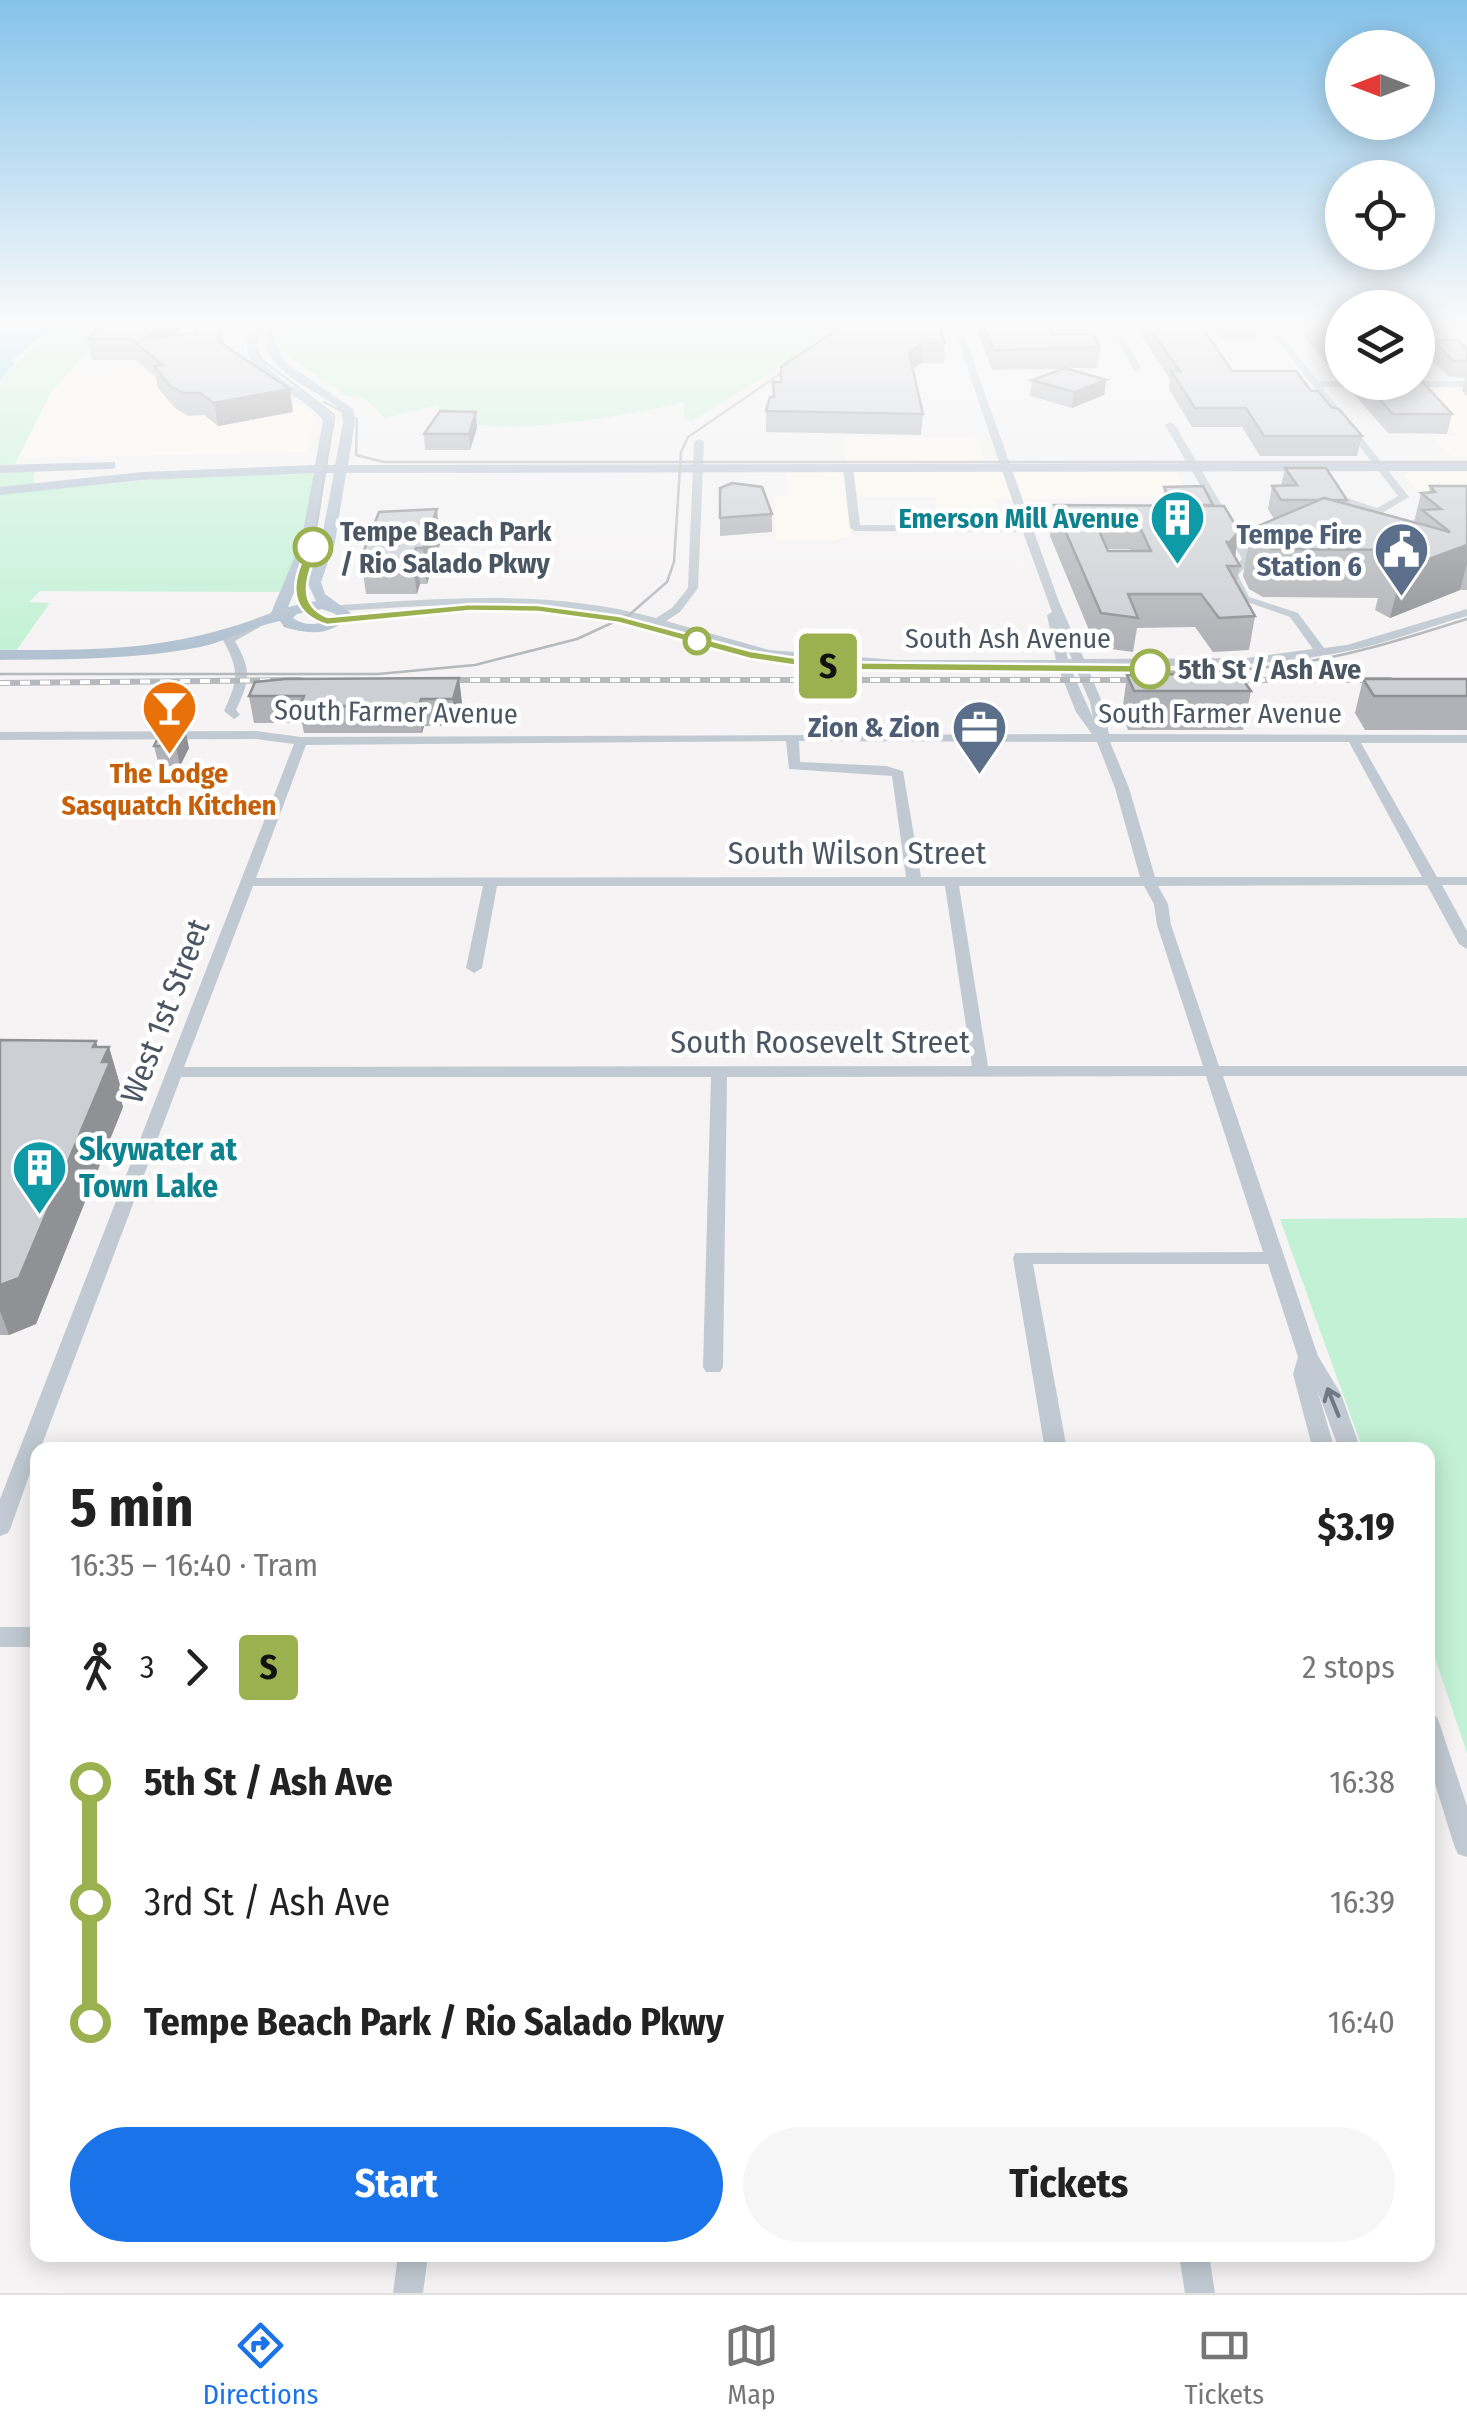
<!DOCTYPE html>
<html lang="en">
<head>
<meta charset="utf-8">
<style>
	body { margin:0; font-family:"Fira Sans Condensed",sans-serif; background:#f6f6f6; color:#222; height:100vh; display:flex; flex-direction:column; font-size:38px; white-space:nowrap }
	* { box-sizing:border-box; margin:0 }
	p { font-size:32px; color:#767676 }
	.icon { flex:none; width:55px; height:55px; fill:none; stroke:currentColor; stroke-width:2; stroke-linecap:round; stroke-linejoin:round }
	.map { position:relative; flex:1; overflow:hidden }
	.side { position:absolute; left:30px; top:1442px; width:1405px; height:820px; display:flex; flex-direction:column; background:#fff; border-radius:20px; box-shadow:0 5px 25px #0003 }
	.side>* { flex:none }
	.badge { padding:0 20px; border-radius:8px; font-size:35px; line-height:65px }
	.needle { width:65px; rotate:270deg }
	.controls { position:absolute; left:1325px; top:30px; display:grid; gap:20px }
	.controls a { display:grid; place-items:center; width:110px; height:110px; border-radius:50%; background:#fff; box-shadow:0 5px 25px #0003; font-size:50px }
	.map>.badge { position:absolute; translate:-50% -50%; box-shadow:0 0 0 5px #fff }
	.legs { display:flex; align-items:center; gap:15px; height:110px; padding:0 40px; font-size:32px }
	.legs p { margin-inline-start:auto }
	.summary { display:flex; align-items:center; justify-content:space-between; height:170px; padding:0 40px }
	h1 { font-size:55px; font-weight:700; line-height:75px }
	.action { display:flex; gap:20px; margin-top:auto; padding:20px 40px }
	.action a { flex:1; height:115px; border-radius:60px; background:#1a73e8; color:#fff; font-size:40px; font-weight:700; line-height:115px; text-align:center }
	.action a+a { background:#f6f6f6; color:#222 }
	ul { padding:0 40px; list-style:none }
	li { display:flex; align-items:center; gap:35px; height:120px; font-size:38px }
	li i { display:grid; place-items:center; width:15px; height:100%; margin:0 12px; background:currentColor }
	li i::after { content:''; width:25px; height:25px; margin:-12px; border:8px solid; border-radius:50%; background:#fff }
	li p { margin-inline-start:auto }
	li:first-child i { background:linear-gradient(#0000 50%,currentColor 0) }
	li:last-child i { background:linear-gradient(currentColor 50%,#0000 0) }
	.tabs { display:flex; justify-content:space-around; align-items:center; height:140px; border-top:2px solid #e0e0e0; background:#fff; font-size:28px; color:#767676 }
	.tabs a { display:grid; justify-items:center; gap:5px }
	.tabs .selected { color:#1a73e8 }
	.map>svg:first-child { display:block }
	.commercial { fill:#fdf9ef }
	.green { fill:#c3f1d5 }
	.water { fill:#90daee }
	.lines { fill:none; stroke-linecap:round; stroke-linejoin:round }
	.minor { fill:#c1cad2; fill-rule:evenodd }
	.major { fill:#b3c2d1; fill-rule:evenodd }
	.tram { stroke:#b5b8bd; stroke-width:2.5 }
	.rail-casing { stroke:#b5b8bd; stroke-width:6 }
	.rail { stroke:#fff; stroke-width:4; stroke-dasharray:10; stroke-linecap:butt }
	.wall { fill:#b0b2b7; fill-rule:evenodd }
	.shaded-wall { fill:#909195 }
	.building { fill:#cdcfd5; stroke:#909195; stroke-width:2.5; fill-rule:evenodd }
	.oneway { stroke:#6e7983 }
	.line-1 { fill:#9bb14f; stroke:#fff; stroke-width:2.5 }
	.stop-1-dot { fill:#fff; stroke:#9bb14f; stroke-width:5 }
	.labels { text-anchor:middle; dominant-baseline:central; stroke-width:9; stroke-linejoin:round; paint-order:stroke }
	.far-culture-label { font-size:28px; font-weight:bold; fill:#0d838f; stroke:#fff; text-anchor:end }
	.far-stop-label { font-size:28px; font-weight:bold; fill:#4a5661; stroke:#fff; text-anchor:start }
	.far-service-label { font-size:28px; font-weight:bold; fill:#4e5e75; stroke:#fff; text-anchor:end }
	.far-street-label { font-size:28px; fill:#4a5661; stroke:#fff }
	.far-food-label { font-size:28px; font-weight:bold; fill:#c56008; stroke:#fff }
	.street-label { font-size:32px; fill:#4a5661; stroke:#fff }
	.culture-label { font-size:32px; font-weight:bold; fill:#0d838f; stroke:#fff; text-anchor:start }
</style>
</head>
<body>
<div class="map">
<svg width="1467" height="2293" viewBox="0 0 1467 2293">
	<rect width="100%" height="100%" fill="#f5f3f3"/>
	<g class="commercial">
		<polygon points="179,339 236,339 237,355 258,377 314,414 309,452 18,458 51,392 64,375 150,369"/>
		<polygon points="1413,388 1467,388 1467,456 1451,456 1433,437 1457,436"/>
		<polygon points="976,437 987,471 1176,471 1191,498 995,499 1002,524 942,524 935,497 847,497 852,536 832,541 776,541 774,497 788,496 787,470 846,470 843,438"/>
		<polygon points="1408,472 1467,472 1467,514 1422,495 1404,475"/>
	</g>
	<g class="green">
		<polygon points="53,326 110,326 51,392 15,464 0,465 0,380"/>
		<path d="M286,326h549l-55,41 -88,54 -8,-2v-17c-51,13 -159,31 -210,22 -14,-3 -22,-13 -36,-14l1,-5 -54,13 -18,-18 -22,-5 -64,-45 -2,-16z"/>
		<polygon points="37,471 33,477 37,490 170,478 308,472 316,475 304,541 281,592 40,591 29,602 50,603 15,652 0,652 0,473"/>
		<polygon points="1467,1218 1467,1753 1428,1637 1428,1450 1363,1450 1280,1219"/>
	</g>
	<polygon class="water" points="0,326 53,326 12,361 16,362 0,380"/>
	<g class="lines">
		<g class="minor">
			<path d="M953,326h8l71,200h42l5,3 -5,3h-40l25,70 25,57 163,-1 66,-9 -23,-32 -51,-18 -12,-24 15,-16 -15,-27 -17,-3 14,-3 -59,-101 5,-3 5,3 59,101h40l5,3 -5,3h-37l16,27 -15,16 11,22 49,16 26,35 23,-3 120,-36v7c-39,11 -79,27 -119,35 -85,18 -174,15 -261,15l15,36 7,32 358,1v8h-106l76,134h30v8h-25l25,46v18l-8,-5 -32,-59 -269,1 10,18 3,21 48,141h248v10h-244l95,280 23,38 20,56h-22l-22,-61 18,61h-22l-20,-76 5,-17 -30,-93h-235l34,186h-22l-32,-192 2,-5 248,-1 -57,-176 -479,1 -4,290 -3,5h-14l-3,-5 8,-290h-530l-141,373h-2l-27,77 -3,6 -8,3v-37l294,-755 -38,-5 -256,1v-8l256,-1 45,6 791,-3 -16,-22 -18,-45c-96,0 -194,5 -289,-10 -45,-8 -88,-27 -132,-37 -98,-23 -197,-15 -296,-9l-6,-3 6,-3c105,-7 212,-16 315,13l16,-10 16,-20 6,-146 5,-3 5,3 -6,146 -18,24 -14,9 103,29 127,10h160l-9,-45 5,-3 -29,-80 -168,-1 -5,-3 -7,-61 5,-3 5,3 7,58 161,1zM1062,637l10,22h-4zM1070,667h5l15,35 3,16zM786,741l3,28 103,7 14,101 -650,1 50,-133zM799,741l298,1 18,46 25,89h-219l-18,-106 -17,-5 -86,-4zM1110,742h239l73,135h-267l-26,-89zM253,886h230l-17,82 8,5 8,-5 15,-82h448l27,180 -788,1zM959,886h185l10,18 3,21 46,141h-215z"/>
			<polygon points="1109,326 1342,328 1342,332 1279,332 1318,381 1375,382 1372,387 1322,387 1409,497 1364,524 1356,524 1356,520 1370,512 1339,502 1328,489 1330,487 1336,487 1347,498 1377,508 1398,496 1271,332 1121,332 1141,368 1137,371 1133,368 1113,332 1029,332 1025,330 1029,328"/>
			<rect x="1418" y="328" width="49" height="4"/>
			<polygon points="1418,381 1467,381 1467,387 1403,387 1399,384"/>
			<path d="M250,625l10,2 -25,14c17,30 15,39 1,69l4,5 -6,4 -10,-8c14,-31 16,-40 -1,-71z"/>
			<rect x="0" y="1627" width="38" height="20"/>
			<polygon points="1428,1714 1437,1717 1440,1725 1467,1806 1467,1857 1458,1854 1454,1845 1428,1761"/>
			<polygon points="398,2255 428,2255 423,2293 393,2293"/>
			<polygon points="1179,2255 1209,2255 1215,2293 1185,2293"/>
		</g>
		<g class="major">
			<path d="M250,326h10c-17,51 49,59 75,94l-8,45h8l8,-43 -2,-12c-27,-24 -87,-39 -73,-84h10l-4,14 11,22 68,47 2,13 -7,43 1119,-2v8l-1121,2 -11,69 -14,40 4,12 26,19c-16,23 -42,22 -67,14l-4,-6c-27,5 -52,20 -80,26 -66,13 -133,12 -200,13v-10c102,0 174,1 271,-37l30,-71 13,-69 -172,7 -142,15v-8l142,-15 173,-7 8,-45c-26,-34 -92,-40 -73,-94zM326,473h8l-13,69 -14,40 9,19 -28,6 27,-65zM322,609l14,5c-12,11 -30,14 -43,4l4,-4z"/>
			<polygon points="1429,326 1439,326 1467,351 1467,360"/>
			<polygon points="115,462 115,468 111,469 0,473 0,465"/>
		</g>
		<g class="tram">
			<path d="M261,326l-6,20 6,13 73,56 -21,132 -14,41 13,27 15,6c98,-9 197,-22 294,-1 62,14 122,37 185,44 70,8 141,5 212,6 89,0 184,7 273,-6 61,-8 118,-27 176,-45"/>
			<polyline points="324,402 357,419 356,455 384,462 1467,462"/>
			<polyline points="0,674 378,674 475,665 577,639 629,615 667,582 674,562 681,452 688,437 850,326"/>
		</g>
		<defs>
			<g id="rail">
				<polyline points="430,680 1155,680"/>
				<polyline points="1215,680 1390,680"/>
				<polyline points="0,683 300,680"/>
			</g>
		</defs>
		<use href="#rail" class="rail-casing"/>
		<use href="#rail" class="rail"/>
	</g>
	<g class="wall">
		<polygon points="183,326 174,335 224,340 224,345 293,412 218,426 204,415 188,416 175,408 158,388 156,377 136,360 92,360 88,339"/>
		<polygon points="842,326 944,326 943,335 945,343 944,363 921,363 912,369 923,414 921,435 766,432 766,411 773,397 773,382 781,382"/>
		<polygon points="980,326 1049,326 1053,334 1100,347 1097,368 1067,368 1106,380 1104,395 1072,408 1030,396 1032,380 1063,369 992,370 979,336"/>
		<polygon points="1143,326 1201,326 1232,371 1311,391 1362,436 1357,456 1260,456 1242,427 1192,427 1169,389 1170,379 1142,337"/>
		<polygon points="1220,326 1257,329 1255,339 1221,339 1218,336"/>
		<polygon points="1306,326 1342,326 1342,377 1339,377 1304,336"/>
		<polygon points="1433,340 1467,349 1467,396 1462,391 1465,378 1449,377 1429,357"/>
		<polygon points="1352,382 1418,382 1452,414 1447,434 1388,433 1351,391"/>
		<polygon points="477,428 470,450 425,450 424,434"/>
		<polygon points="1285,468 1347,500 1346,504 1414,522 1421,493 1429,492 1430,486 1467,486 1467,590 1460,590 1390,618 1375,610 1378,598 1263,597 1249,589 1243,576 1251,529 1274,519 1268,509 1272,486 1281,486"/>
		<path d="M1164,487l49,18 26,26 -4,26 5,9 -4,16 19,34 -6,34 -36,2 -18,-25 -58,1 -4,24 -37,-5 -46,-111 4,-31h108zM1107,549h23l1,2h-23z"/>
		<polygon points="720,488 772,514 772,532 720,536"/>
		<polygon points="440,544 427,584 420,584 417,594 366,594 361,558"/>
		<polygon points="1127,675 1251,691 1243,730 1128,730 1122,714"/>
		<polygon points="459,678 462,704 456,726 424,726 422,733 304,733 302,723 254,723 249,696"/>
		<polygon points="1363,679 1467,679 1467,730 1365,730 1355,713"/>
		<polygon points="163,728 189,748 180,766 159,766 154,746"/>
		<polygon points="0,1040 109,1047 122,1092 120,1096 123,1107 36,1324 9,1335 0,1335"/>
	</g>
	<g class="shaded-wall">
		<polygon points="159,326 183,326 153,357 146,338"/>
		<polygon points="220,326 222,326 224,340 222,362 218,341"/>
		<polygon points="923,343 921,363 908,373 909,353"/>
		<polygon points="1106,380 1104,395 1072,408 1074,392"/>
		<polygon points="290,389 293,412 218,426 214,403"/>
		<polygon points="476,412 477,428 470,450 469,434"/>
		<polygon points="437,509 440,544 427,584 423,548"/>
		<polygon points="1239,531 1234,563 1227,566 1223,575 1229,543"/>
		<polygon points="1467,545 1467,564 1460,590 1390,618 1402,569"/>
		<polygon points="416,548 420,584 417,594 412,558"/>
		<polygon points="459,678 462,704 456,726 453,699"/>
		<polygon points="421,699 424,726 422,733 419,706"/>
		<polygon points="185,728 189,748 180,766 176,746"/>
		<polygon points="96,1041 105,1074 102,1062 109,1047 122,1092 120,1096 123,1107 36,1324 9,1335 0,1311 0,1285"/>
	</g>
	<g class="building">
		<polygon points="101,326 159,326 146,338 195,333 197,326 220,326 218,341 290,389 214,403 200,393 184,393 170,386 154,366 163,365 131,339 88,339"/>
		<polygon points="842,326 939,326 945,343 923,343 909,353 923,414 766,411 770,397 774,397 773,382 781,382 781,367"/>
		<polygon points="984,326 1049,326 1053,334 1093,334 1100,347 994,350"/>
		<polygon points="1148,326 1201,326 1232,371 1296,371 1311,391 1318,391 1331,407 1339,409 1362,436 1264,436 1246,408 1195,408 1171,371 1180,371"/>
		<polygon points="1220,326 1254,326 1257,329 1222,329"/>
		<polygon points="1433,340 1458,340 1467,349 1467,361 1453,361"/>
		<polygon points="1065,368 1106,380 1074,392 1032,380"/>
		<polygon points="1418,377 1452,414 1393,414 1364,382 1418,382"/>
		<polygon points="440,411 476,412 469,434 424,434"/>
		<polygon points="1285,468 1326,468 1347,500 1330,500 1324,498 1319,500 1281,500 1272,486 1297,485"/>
		<polygon points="732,483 762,487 772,514 720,518 720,488"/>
		<polygon points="1203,486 1213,505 1174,505 1164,487"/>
		<polygon points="1430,486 1467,486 1467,545 1402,569 1386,562 1402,550 1272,549 1259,542 1251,529 1324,498 1450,532 1422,510 1441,509 1421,493 1435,492"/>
		<path d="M1054,505l170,1 15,25 -10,12 -3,-2 14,25h-13l28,50 -36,2 -18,-24h-73l10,24 -37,-5zM1093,517h42l16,34h-43z"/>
		<polygon points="437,509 423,548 416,548 412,558 361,558 379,512"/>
		<polygon points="1238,673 1251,691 1134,691 1127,675"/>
		<polygon points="459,678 453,699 421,699 419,706 300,706 304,696 249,696 255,682 285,679"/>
		<polygon points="1363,679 1467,679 1467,696 1374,696"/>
		<polygon points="163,728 185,728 176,746 154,746"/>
		<polygon points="0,1040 96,1041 93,1047 109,1047 102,1062 110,1062 19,1278 0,1285"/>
	</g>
	<defs><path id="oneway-shaft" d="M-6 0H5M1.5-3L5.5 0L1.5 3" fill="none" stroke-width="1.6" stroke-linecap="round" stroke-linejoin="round" transform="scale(2.5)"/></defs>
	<use class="oneway" href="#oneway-shaft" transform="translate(1333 1402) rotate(-112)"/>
	<linearGradient id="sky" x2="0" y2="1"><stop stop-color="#85c3ea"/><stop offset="0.5" stop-color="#fafafa"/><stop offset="1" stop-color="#fafafa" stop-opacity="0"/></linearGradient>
	<rect width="1467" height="647" fill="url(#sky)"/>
	<path class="line-1" d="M313,543l6,4c-10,25 -25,57 9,70l142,-13 68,1 82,11 131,35 73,11 326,3 7,4 -7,4 -326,-3 -74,-11 -131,-36 -81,-11 -68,-1 -143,14c-32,-10 -38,-33 -26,-62 4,-9 5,-15 12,-20z"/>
	<defs>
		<symbol id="building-pin" viewBox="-11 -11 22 30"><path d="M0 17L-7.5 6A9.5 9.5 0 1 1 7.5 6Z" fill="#0f9aa8" stroke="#fff"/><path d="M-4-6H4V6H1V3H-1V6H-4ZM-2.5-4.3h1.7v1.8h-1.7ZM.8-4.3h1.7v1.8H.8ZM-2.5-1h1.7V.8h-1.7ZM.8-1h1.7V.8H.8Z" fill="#fff"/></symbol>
		<symbol id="civic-pin" viewBox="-11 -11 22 30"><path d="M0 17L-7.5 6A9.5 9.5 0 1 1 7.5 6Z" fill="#5c6f8a" stroke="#fff"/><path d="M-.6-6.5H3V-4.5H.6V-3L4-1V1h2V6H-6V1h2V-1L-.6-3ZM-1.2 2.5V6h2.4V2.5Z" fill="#fff"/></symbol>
		<symbol id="bar-pin" viewBox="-11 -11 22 30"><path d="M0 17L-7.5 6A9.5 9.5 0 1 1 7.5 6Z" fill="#e8710a" stroke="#fff"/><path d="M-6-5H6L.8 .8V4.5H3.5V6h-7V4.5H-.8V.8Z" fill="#fff"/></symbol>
		<symbol id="office-pin" viewBox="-11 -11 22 30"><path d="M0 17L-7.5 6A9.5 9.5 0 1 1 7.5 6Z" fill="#5c6f8a" stroke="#fff"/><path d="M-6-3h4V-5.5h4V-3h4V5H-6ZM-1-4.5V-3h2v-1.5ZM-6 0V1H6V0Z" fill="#fff"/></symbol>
	</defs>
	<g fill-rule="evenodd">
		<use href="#building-pin" x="1146" y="486" width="63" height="86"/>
		<use href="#civic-pin" x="1370" y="518" width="63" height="86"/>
		<use href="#bar-pin" x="138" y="676" width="63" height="86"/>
		<use href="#office-pin" x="948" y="696" width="63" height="86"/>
		<use href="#building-pin" x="8" y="1136" width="63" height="86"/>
	</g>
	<g class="stop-1-dot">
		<circle cx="313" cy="547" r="18"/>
		<circle cx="697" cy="641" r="12"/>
		<circle cx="1150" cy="669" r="18"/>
	</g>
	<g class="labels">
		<g class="far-culture-label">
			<text x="1139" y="518">Emerson Mill Avenue</text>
		</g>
		<g class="far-stop-label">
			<text x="340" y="531">Tempe Beach Park<tspan x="340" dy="32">/ Rio Salado Pkwy</tspan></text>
			<text x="1178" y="669">5th St / Ash Ave</text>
		</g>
		<g class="far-service-label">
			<text x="1362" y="534">Tempe Fire<tspan x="1362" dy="32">Station 6</tspan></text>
			<text x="940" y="727">Zion &amp; Zion</text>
		</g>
		<g class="far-street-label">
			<text x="1008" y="638">South Ash Avenue</text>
			<text transform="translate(396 712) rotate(1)">South Farmer Avenue</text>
			<text x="1220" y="713">South Farmer Avenue</text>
		</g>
		<g class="far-food-label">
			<text x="169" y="773">The Lodge<tspan x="169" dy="32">Sasquatch Kitchen</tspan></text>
		</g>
		<g class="street-label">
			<text x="857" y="853">South Wilson Street</text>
			<text transform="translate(165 1011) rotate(-69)">West 1st Street</text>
			<text x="820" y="1042">South Roosevelt Street</text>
		</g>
		<g class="culture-label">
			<text x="79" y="1149">Skywater at<tspan x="79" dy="37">Town Lake</tspan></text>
		</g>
	</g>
</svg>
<div class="controls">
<a><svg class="needle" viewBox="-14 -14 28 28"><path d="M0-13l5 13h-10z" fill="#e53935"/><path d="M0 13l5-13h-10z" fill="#767676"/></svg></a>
<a><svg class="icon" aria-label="locate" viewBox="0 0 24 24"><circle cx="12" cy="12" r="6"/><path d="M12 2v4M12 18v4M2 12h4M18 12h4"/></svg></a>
<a><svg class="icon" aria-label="layers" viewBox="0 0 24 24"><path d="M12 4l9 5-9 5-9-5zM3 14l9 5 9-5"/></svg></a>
</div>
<b class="badge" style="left:828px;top:666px;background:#9bb14f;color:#111">S</b>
<section class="side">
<div class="summary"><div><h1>5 min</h1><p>16:35 – 16:40 · Tram</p></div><b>$3.19</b></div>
<div class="legs"><svg class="icon" aria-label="walk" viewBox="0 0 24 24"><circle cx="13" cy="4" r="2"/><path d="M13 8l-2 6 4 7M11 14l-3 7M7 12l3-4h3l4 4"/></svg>3<svg class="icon" aria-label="forward" viewBox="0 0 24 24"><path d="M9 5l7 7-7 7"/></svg><b class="badge" style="background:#9bb14f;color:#111">S</b><p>2 stops</p></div>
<ul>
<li><i style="color:#9bb14f"></i><b>5th St / Ash Ave</b><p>16:38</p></li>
<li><i style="color:#9bb14f"></i><span>3rd St / Ash Ave</span><p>16:39</p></li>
<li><i style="color:#9bb14f"></i><b>Tempe Beach Park / Rio Salado Pkwy</b><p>16:40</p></li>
</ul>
<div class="action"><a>Start</a><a>Tickets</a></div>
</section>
</div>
<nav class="tabs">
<a class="selected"><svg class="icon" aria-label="directions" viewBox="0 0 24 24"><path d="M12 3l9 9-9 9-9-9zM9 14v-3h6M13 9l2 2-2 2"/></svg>Directions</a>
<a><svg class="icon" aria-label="map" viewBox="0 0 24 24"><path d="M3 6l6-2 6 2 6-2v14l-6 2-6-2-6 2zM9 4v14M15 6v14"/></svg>Map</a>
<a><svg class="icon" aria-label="tickets" viewBox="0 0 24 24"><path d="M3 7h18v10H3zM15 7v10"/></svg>Tickets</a>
</nav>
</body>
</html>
